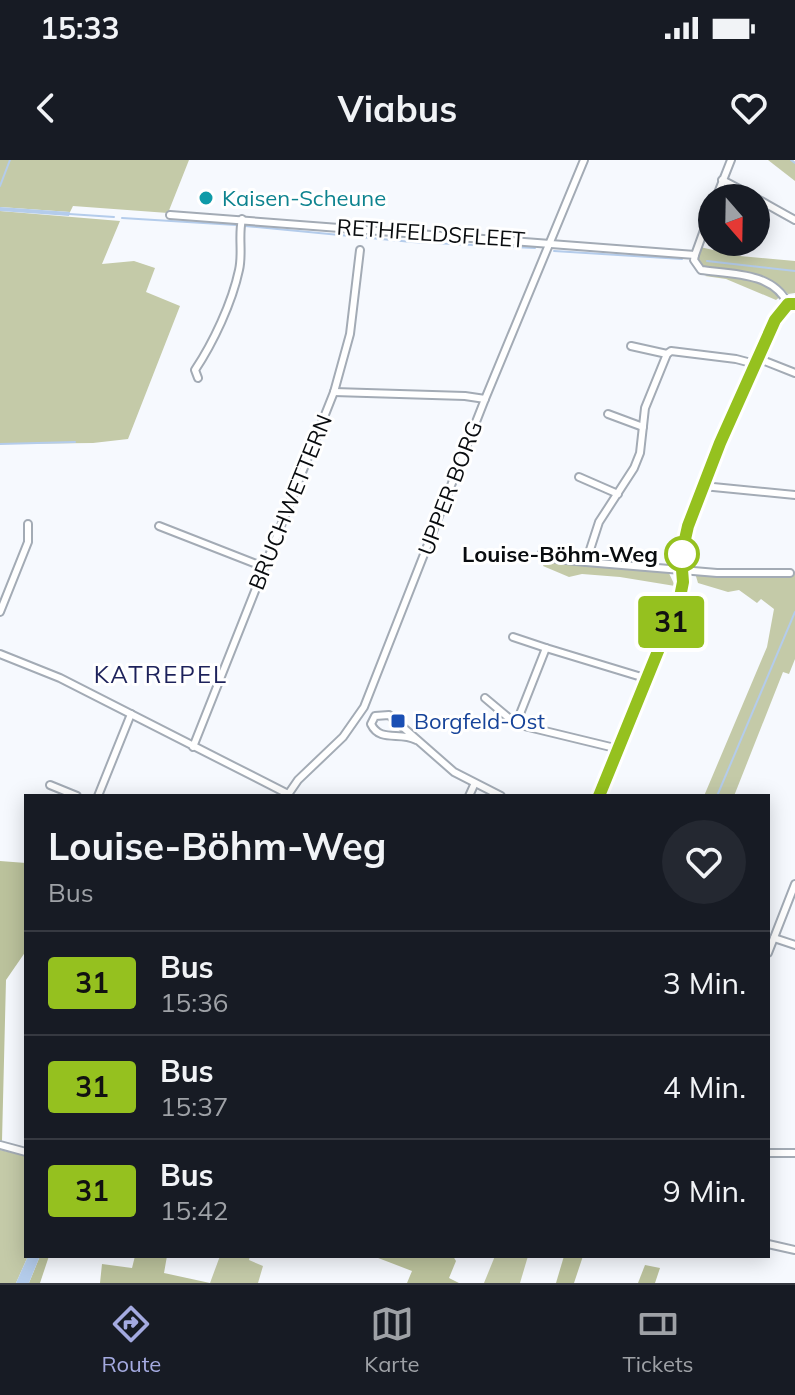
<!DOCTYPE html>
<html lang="de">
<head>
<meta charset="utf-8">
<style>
	body { margin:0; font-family:Mulish,sans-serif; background:#242831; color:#f1f3f6; height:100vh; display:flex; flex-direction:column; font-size:30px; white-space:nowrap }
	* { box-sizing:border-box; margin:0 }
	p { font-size:26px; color:#9ea1a6 }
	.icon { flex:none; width:44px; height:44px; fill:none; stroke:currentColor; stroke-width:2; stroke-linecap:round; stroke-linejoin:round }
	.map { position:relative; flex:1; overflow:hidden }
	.drawer { position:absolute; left:24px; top:634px; width:746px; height:464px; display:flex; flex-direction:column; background:#171b24; border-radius:0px; box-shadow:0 4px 20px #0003 }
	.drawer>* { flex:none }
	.badge { padding:0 16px; border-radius:6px; font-size:28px; line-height:52px }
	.needle { width:52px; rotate:160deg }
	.tools { position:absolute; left:698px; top:24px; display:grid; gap:16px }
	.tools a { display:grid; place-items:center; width:72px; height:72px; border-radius:50%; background:#171b24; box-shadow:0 4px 20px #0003; font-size:40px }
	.map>.badge { position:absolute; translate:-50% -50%; box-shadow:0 0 0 4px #fff }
	.round { display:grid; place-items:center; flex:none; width:84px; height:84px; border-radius:42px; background:#242831 }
	.headline { display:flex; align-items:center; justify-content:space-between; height:136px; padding:0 24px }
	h1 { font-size:38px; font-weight:700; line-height:60px }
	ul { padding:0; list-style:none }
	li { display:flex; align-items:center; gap:24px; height:104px; padding:0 24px; border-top:2px solid #363941 }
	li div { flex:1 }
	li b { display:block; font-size:30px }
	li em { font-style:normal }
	li .badge { min-width:88px; font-weight:700; text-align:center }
	.status { display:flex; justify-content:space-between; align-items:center; height:56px; padding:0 40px; background:#171b24; direction:ltr }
	.status svg { height:22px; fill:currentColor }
	header { display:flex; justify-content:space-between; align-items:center; height:104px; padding:0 24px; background:#171b24; font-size:36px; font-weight:700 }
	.tabs { display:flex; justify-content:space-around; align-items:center; height:112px; border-top:2px solid #363941; background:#171b24; font-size:22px; color:#9ea1a6 }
	.tabs a { display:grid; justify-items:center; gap:4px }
	.tabs .on { color:#a4aae0 }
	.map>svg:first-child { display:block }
	.green { fill:#c4caa8 }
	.forest { fill:#bbc29c }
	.water { fill:#b4cceb }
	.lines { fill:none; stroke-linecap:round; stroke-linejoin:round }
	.stream { stroke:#b4cceb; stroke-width:2 }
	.street-casing { stroke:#a3abb5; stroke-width:10 }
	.street { stroke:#fff; stroke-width:6 }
	.line-casing { stroke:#fff; stroke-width:18 }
	.line { stroke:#95c11f; stroke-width:12 }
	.culture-dot { fill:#0f9aa8; stroke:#fff; stroke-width:3 }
	.stop-dot { fill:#fff; stroke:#95c11f; stroke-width:4 }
	.transit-dot { fill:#1a4fb4; stroke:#fff; stroke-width:3 }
	.labels { text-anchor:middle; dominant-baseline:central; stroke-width:6; stroke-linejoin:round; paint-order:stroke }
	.culture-label { font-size:22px; fill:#0d838f; stroke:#fff; text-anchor:start }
	.street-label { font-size:22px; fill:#090c0f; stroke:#fff }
	.stop-label { font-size:22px; font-weight:bold; fill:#090c0f; stroke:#fff; text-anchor:end }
	.transit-label { font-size:22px; fill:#164399; stroke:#fff; text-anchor:start }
	.neighbourhood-label { font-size:24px; letter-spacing:2px; fill:#1d225b; stroke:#fff }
</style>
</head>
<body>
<div class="status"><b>15:33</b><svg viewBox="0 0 49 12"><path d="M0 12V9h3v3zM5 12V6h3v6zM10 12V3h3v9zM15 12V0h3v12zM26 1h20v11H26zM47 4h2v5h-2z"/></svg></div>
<header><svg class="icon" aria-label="back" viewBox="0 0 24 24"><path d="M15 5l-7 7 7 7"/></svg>Viabus<svg class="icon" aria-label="heart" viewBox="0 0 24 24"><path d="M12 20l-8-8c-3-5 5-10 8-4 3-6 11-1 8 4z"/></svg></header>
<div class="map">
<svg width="795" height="1123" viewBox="0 0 795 1123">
	<rect width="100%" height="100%" fill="#f6f9fe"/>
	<g class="green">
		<polygon points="0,0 189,0 168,53 73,46 70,52 0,47"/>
		<polygon points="768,0 793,0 795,2 795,21"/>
		<polygon points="0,51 120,61 102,104 134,101 155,108 146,132 180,146 128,279 93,283 0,284"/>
		<path d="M700,87l40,9 55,5v32l-7,1c-22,-26 -55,-18 -84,-27l-6,-9z"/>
		<path d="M707,115c24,3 56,3 74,21l-5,4 -50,-21 -21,-3z"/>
		<polygon points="547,397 588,405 668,411 675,426 620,417 582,414 569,417 543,406"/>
		<polygon points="795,411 795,499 789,514 783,512 734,636 704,636 767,487 774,449 761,439 757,443 739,430 728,432 698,423 695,413 792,415"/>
		<polygon points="0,990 26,996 28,1096 16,1123 0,1123"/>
		<polygon points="220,1096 250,1096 249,1100 263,1106 258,1123 210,1123"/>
		<polygon points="495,1096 528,1096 520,1123 484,1123"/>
	</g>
	<g class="forest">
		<polygon points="0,701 26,703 26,791 6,820 2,981 0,980"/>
		<polygon points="40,1096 49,1096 40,1123 29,1123"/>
		<polygon points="135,1096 167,1096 164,1113 210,1123 100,1123 102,1104 132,1108"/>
		<polygon points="373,1096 453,1096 456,1101 449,1118 459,1123 407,1123 412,1111"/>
		<polygon points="564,1096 583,1096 574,1123 556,1123"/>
		<polygon points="645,1105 660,1108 655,1123 638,1123"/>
	</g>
	<g class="water">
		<polygon points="0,47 70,52 69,56 0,51"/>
		<polygon points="28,1096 40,1096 29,1123 16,1123"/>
	</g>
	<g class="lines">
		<g class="stream">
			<polyline points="791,0 795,3"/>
			<polyline points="0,26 10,0"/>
			<polyline points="69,54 114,57"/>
			<polyline points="122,58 236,65"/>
			<polyline points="245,66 412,82 535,88"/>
			<polyline points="554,91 682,99"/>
			<polyline points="707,101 795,111"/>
			<polyline points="0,284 75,282"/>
			<polyline points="717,636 795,452"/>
		</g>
		<defs>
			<g id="street">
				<path d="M722,20c26,13 49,27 73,40"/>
				<polyline points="716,38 731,0"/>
				<path d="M170,55l525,40 -1,5 7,10c30,4 72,2 87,34"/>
				<polyline points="695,95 712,48"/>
				<polyline points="631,186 667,194"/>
				<polyline points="757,198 795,213"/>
				<polyline points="755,204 736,199 671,191 667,194 645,248 640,293 634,308 599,362 586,402 717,413 790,413"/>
				<path d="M198,218l-3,-8c18,-27 37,-67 44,-100 4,-17 -1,-34 3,-51"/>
				<polyline points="334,232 465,236 485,239"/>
				<polyline points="608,254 643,267"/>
				<polyline points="579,317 618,334"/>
				<polyline points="703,326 795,335"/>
				<polyline points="159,366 264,407"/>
				<polyline points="542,393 556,399 586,402"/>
				<polyline points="0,452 28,382 28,364"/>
				<polyline points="513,477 546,488"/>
				<polyline points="0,494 60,518 288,634"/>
				<polyline points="485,538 516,564"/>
				<path d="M416,580c-16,-9 -36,3 -45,-16l4,-8 14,-1 65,57 47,24"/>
				<polyline points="193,587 334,232 350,174 360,90"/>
				<polyline points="619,589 516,564 546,488 648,519"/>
				<polyline points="50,625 77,636"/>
				<polyline points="98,636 131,554"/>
				<polyline points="287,636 298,620 343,577 364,547 485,239 584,0"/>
				<polyline points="469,636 474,625"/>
				<polyline points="599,636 680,437 683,422 681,397 688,366 720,283 775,160 788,144 795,144"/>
				<polyline points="774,778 795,785"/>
				<polyline points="768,793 795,724"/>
				<polyline points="0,985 26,992"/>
				<polyline points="768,993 795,993"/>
				<polyline points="768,1084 795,1090"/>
			</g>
		</defs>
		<use href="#street" class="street-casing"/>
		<use href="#street" class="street"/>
	</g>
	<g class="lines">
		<defs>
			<polyline id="line" points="599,636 680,437 683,422 681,397 688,366 720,283 775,160 788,144 795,144"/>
		</defs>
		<use href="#line" class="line-casing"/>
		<use href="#line" class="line"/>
	</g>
	<circle class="culture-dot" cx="206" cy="38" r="8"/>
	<circle class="stop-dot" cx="682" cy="394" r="16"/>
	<rect class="transit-dot" x="390" y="553" width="16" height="16" rx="4"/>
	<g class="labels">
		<g class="culture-label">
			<text x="222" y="38">Kaisen-Scheune</text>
		</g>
		<g class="street-label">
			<text transform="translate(431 73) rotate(4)">RETHFELDSFLEET</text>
			<text transform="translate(450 328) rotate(-69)">UPPER BORG</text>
			<text transform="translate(290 342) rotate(-68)">BRUCHWETTERN</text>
		</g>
		<g class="stop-label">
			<text x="658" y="394">Louise-Böhm-Weg</text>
		</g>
		<g class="transit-label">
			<text x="414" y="561">Borgfeld-Ost</text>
		</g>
		<g class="neighbourhood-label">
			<text x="161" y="514">KATREPEL</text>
		</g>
	</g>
</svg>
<div class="tools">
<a><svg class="needle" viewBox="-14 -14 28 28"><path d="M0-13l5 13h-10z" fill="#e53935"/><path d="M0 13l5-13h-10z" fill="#9ea1a6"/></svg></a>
</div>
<b class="badge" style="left:671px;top:462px;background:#95c11f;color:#111">31</b>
<section class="drawer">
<div class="headline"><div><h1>Louise-Böhm-Weg</h1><p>Bus</p></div><a class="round"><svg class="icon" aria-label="heart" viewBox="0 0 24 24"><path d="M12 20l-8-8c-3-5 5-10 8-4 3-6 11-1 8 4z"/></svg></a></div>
<ul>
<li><span class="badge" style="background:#95c11f;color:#111">31</span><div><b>Bus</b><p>15:36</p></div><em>3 Min.</em></li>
<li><span class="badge" style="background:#95c11f;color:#111">31</span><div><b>Bus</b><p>15:37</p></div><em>4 Min.</em></li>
<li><span class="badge" style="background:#95c11f;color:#111">31</span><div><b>Bus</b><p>15:42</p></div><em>9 Min.</em></li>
</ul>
</section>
</div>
<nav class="tabs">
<a class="on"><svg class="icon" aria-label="directions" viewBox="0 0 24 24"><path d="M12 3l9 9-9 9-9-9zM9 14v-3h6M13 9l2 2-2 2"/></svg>Route</a>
<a><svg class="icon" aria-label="map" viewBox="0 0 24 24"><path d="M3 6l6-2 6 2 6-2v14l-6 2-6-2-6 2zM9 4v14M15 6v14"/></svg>Karte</a>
<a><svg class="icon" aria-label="tickets" viewBox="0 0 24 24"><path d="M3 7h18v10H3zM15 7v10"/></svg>Tickets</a>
</nav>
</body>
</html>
